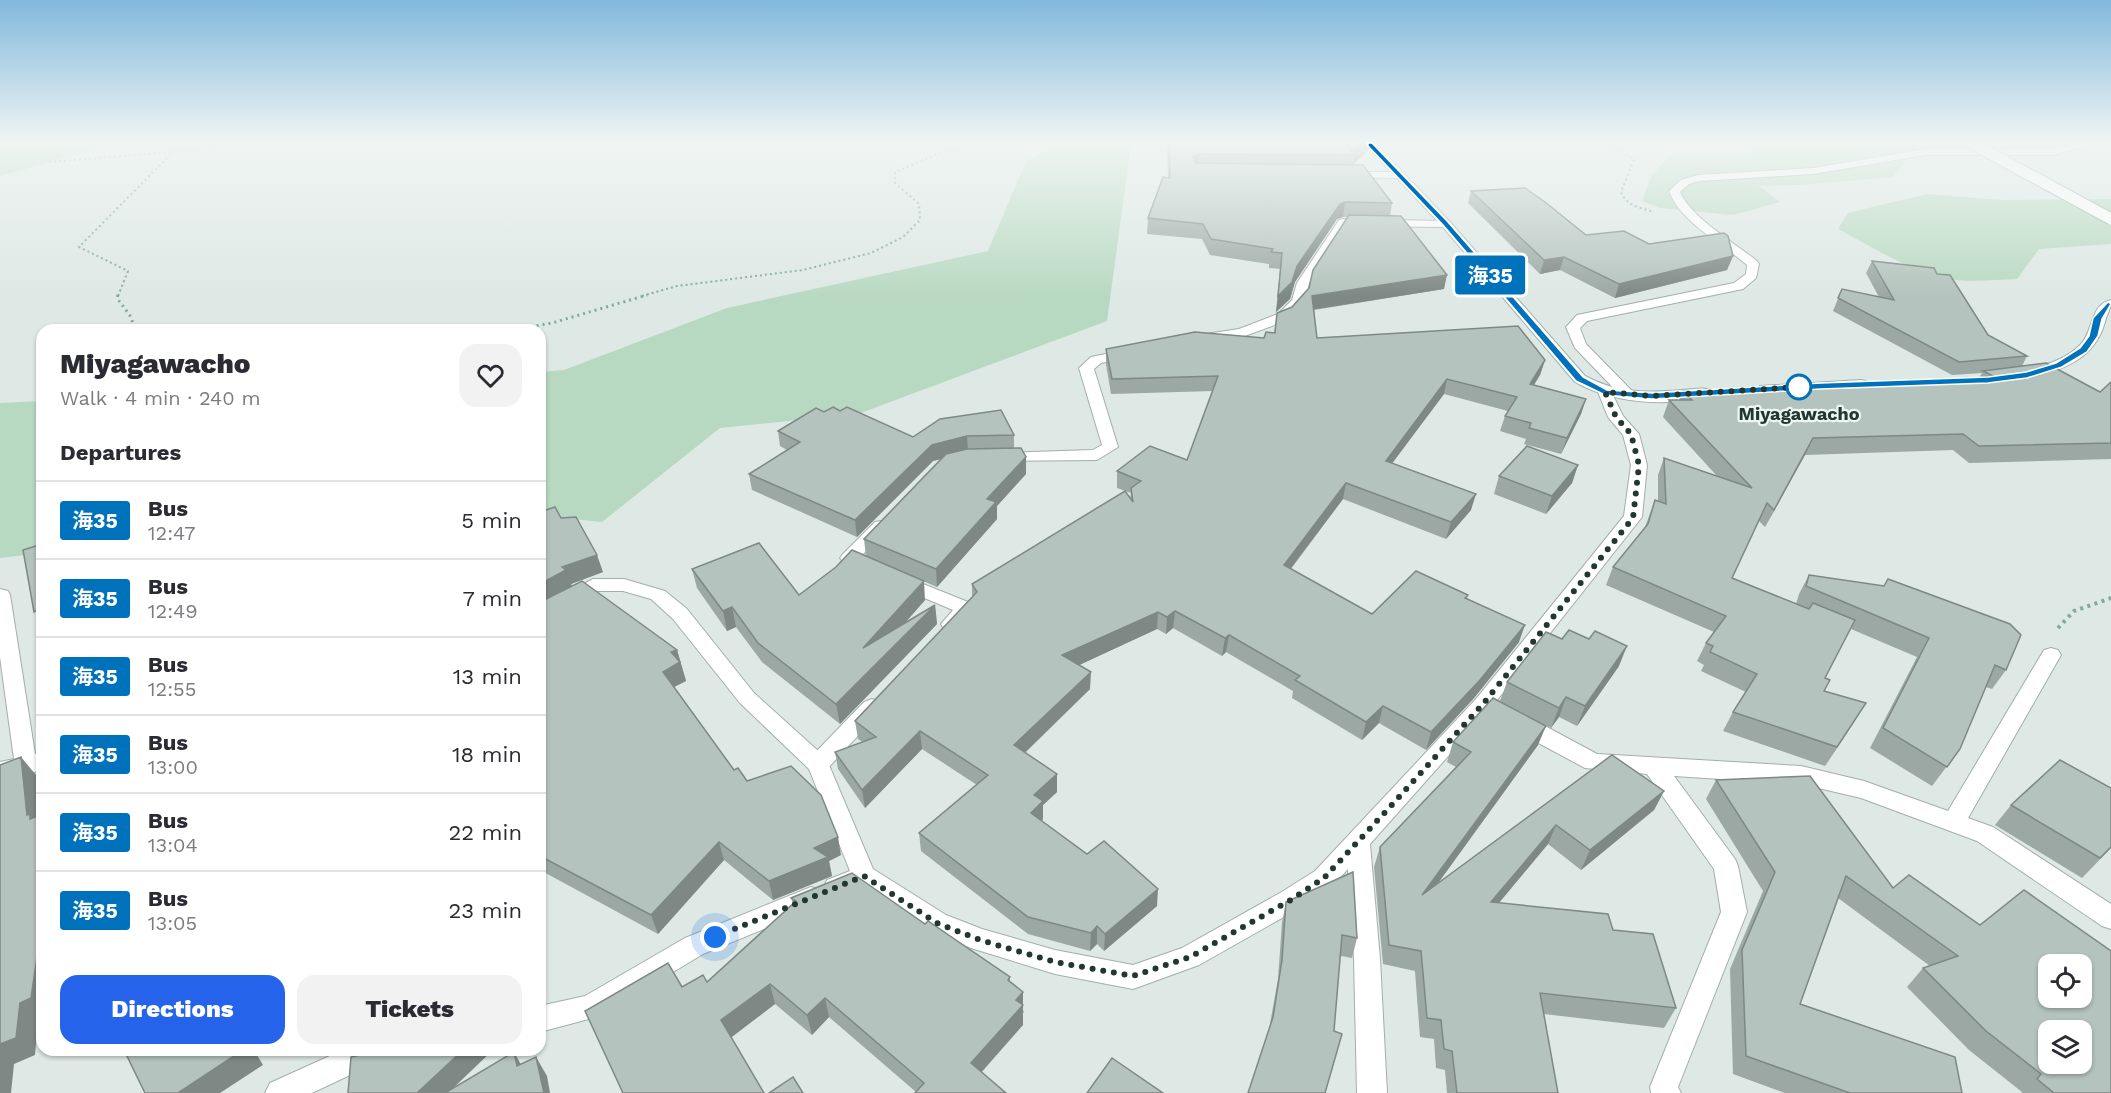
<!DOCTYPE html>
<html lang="en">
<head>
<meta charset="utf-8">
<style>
	body { margin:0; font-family:"Work Sans","Noto Sans JP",sans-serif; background:#f2f2f3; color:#2b2b33; height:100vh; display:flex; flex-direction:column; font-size:22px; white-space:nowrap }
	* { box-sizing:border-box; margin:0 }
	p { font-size:20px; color:#7c7c81 }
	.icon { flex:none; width:33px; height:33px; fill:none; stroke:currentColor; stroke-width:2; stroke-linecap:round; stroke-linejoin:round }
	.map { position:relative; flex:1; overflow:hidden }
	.drawer { position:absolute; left:36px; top:324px; width:510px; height:732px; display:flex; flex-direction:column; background:#fff; border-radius:18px; box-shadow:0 2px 4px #0004 }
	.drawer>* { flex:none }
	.badge { padding:0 12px; border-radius:4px; font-size:21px; line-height:39px }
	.buttons { position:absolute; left:2038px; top:954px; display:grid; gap:12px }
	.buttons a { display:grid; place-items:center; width:54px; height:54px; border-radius:12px; background:#fff; box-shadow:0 2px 4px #0004; font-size:30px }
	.you { position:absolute; width:30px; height:30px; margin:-15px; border:4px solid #fff; border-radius:50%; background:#1a73e8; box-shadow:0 0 0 9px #1a73e833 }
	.map>.badge { position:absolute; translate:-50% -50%; box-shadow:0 0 0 3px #fff }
	h2 { padding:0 24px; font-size:22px; line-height:54px }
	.round { display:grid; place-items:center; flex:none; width:63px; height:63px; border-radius:18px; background:#f2f2f3 }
	.head { display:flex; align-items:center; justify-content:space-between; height:102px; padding:0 24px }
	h1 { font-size:28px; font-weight:800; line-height:45px }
	.primary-button { display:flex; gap:12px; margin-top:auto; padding:12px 24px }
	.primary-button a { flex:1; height:69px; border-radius:18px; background:#2563eb; color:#fff; font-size:24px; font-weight:800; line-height:69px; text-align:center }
	.primary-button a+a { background:#f2f2f3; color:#2b2b33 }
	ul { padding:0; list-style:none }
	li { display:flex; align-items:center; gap:18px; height:78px; padding:0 24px; border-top:2px solid #e1e1e2 }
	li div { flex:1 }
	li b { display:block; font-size:22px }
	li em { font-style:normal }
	li .badge { min-width:66px; font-weight:700; text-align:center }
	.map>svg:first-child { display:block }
	.green { fill:#b8d9c1 }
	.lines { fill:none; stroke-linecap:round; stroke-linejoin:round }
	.service-casing { stroke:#a2afab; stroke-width:2 }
	.minor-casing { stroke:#a2afab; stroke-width:2 }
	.tertiary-casing { stroke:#a2afab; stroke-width:2 }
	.path-far2 { stroke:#80aa9d; stroke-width:2; stroke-dasharray:2 3; stroke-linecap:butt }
	.path-far1 { stroke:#80aa9d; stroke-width:3; stroke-dasharray:2 4; stroke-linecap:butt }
	.path { stroke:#80aa9d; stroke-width:4; stroke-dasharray:3 4.5; stroke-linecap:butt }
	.service { fill:#fff; fill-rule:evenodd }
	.minor { fill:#fff; fill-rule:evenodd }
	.tertiary { fill:#fff; fill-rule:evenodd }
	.secondary-bridge-casing { stroke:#9eb3ac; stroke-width:13; stroke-linecap:butt }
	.secondary-bridge { stroke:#fff; stroke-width:11 }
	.wall { fill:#9ba8a3 }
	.shaded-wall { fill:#7e8884 }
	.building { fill:#b4c3bd; stroke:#7e8884; stroke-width:1.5; fill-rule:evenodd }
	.line { fill:#0072bc; stroke:#fff; stroke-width:1.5 }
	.walk { stroke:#213731; stroke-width:6; stroke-dasharray:0 10.8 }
	.stop-dot { fill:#fff; stroke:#0072bc; stroke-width:3 }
	.labels { text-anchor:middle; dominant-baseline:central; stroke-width:4.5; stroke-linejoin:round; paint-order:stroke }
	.stop-label { font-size:18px; font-weight:bold; fill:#213731; stroke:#eef6f2 }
</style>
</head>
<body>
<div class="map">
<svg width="2111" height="1093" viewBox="0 0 2111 1093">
	<rect width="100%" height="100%" fill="#dee8e4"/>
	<g class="green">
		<polygon points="0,144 114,144 0,176"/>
		<polygon points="1063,144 1131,144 1107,321 858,414 720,428 602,522 540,516 540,372 564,370 727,308 988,251 1026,161"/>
		<polygon points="1752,144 1919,144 1893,177 1800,185 1759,186 1780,202 1733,215 1660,208 1642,201 1651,177 1669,156 1751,156"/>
		<path d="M1927,194l73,6 111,-1v45l-72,5 -22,30c-24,1 -50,4 -74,-1 -31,-6 -76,-34 -105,-49l10,-16z"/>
		<polygon points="42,401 42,553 0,558 0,403"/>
	</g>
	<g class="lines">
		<defs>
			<g id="service">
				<path d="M903,576l70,28 3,4c-8,12 -17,25 -32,21l-3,-5 12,-14 -57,-24 -2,-4 2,-4z"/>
				<polygon points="872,699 880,702 883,707 880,712 826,770 818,773 810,770 807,764 810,758 864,702"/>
			</g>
			<g id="minor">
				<path d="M2075,144h20l-43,11h-127l-112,19 -114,7 -10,3 -9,8c11,26 55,51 77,69l2,3 -3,14 -13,11 -156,32 -7,7 6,16 48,49 2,3 -2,3h-10l-49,-51 -9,-21 11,-12 157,-32 12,-9 1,-9c-25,-22 -66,-42 -78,-74l12,-11 17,-5 115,-7 112,-19h127z"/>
				<polygon points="1347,172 1399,172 1404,175 1399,178 1343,177 1342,175"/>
				<polygon points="1343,219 1446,221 1452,224 1446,227 1346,226 1309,283 1305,301 1288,320 1242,337 1199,341 1197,338 1199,335 1239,329 1278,314 1292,300 1297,283 1339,220"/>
				<polygon points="1130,349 1137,353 1135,356 1101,363 1094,369 1118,447 1097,460 996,461 994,458 1002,453 1093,450 1102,445 1079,368 1091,357"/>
				<polygon points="1605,388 1610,389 1623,416 1639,434 1647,465 1642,517 1490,709 1370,844 1380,959 1387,1093 1357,1093 1354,959 1348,869 1333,885 1298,909 1199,965 1133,989 1055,974 971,948 928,931 862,888 836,898 827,894 824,887 827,880 850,871 809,769 740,703 673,619 651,599 623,591 597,591 540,623 540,608 593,579 624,579 665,591 687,609 754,693 826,758 873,869 946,915 982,929 1055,950 1133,965 1182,948 1280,893 1315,871 1476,699 1624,516 1631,465 1623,435 1608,417 1598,392"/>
				<polygon points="881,521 887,522 890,526 887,530 855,562 843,562 840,558 843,554 875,522"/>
				<polygon points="0,589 8,591 10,595 35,754 42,752 42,770 0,780 0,762 14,759 0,657"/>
				<polygon points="2051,648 2058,650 2061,655 1968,818 1993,827 2111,904 2111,929 2102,926 1977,841 1861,798 1801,784 1674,776 1735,859 1738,866 1747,912 1678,1087 1681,1093 1651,1093 1650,1087 1721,912 1714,869 1647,774 1585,768 1514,730 1511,724 1514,718 1522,716 1530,718 1597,754 1801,766 1864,781 1948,811 2044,650"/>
				<polygon points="811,887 820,890 824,898 820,906 703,954 600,1016 540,1032 540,1006 585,996 685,938"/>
				<polygon points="343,1050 423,1050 419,1060 348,1076 312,1093 265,1093 270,1083"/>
			</g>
			<g id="tertiary">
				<path d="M1365,144h11l74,78 135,154c31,17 62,17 97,14 10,0 24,-5 31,3l-2,3c-42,11 -98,8 -136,-14l-133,-156z"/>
				<path d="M2111,300c0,10 -4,13 -6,22 -10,36 -41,48 -75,56l-5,-1 -2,-3 2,-3c19,-6 41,-11 55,-26 14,-13 9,-40 31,-45z"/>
				<polygon points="1861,380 1866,381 1868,384 1866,387 1760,394 1753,390 1760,386"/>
			</g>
		</defs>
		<use href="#service" class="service-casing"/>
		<use href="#minor" class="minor-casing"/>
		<use href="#tertiary" class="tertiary-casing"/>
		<g class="path-far2">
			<path d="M1603,144l20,8 11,8 -13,32c5,14 20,16 33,20"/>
			<polyline points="953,151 975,144"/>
			<polyline points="49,162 173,152 231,144"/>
			<polyline points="118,296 128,271 79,247 173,152"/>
			<polyline points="642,296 677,286 803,270 871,253 903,237 920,220 919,204 895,183 895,172 961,144"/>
		</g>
		<g class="path-far1">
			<polyline points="118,295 117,298 131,317 135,330"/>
			<polyline points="513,330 552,323 647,295"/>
		</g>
		<polyline class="path" points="2058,628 2074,611 2111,598"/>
		<use href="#service" class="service"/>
		<use href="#minor" class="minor"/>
		<use href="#tertiary" class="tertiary"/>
		<defs>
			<polyline id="secondary-bridge" points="1973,144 2111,219"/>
		</defs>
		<use href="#secondary-bridge" class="secondary-bridge-casing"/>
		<use href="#secondary-bridge" class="secondary-bridge"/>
	</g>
	<g class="wall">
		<polygon points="1167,144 1369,144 1368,151 1353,164 1353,165 1392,203 1390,216 1444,289 1314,310 1317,338 1545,360 1540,375 1534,385 1586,399 1581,414 1561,454 1524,444 1526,439 1500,431 1505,416 1508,411 1444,394 1392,463 1471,510 1446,539 1343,499 1291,569 1372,614 1468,595 1467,598 1519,642 1474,698 1426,750 1379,723 1362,740 1292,698 1293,691 1226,652 1222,656 1173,628 1166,634 1157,629 1079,665 1090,689 1025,753 1057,774 1057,792 1043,805 1043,819 1042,821 1157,906 1104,951 1097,944 1090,951 1028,934 921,851 919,833 977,785 922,749 865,808 838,769 835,752 863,742 858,739 855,721 972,597 972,584 1130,498 1131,493 1117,488 1117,471 1187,460 1213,391 1111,394 1106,364 1106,349 1264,338 1274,333 1277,313 1292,307 1309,288 1348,217 1343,217 1337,219 1295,282 1290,299 1276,312 1280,269 1269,268 1269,264 1210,255 1202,239 1147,234 1148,218 1168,178"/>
		<polygon points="1471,191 1586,235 1733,256 1727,270 1615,298 1560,270 1540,274 1468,203"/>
		<polygon points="1872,261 1937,274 1988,335 2027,356 2022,366 2100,392 2111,382 2111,459 1969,463 1953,450 1805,455 1765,527 1759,521 1732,578 1796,604 1799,594 1809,575 2006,670 1992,689 1986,687 1960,749 1932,786 1870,748 1917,657 1851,629 1825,678 1824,691 1866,703 1825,766 1723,731 1733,712 1746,692 1701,671 1704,665 1697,661 1706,643 1714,632 1606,585 1613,567 1645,527 1655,500 1658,501 1658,475 1664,458 1717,476 1663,417 1669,400 1679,400 1683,391 1836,387 1838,383 1978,379 1982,373 1952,375 1833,311 1842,289 1879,297 1866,273"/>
		<polygon points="840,411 913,437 1014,435 1014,448 1026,457 1026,474 997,506 997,519 937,587 876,561 925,600 906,622 935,605 937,624 840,724 762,662 736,627 727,631 697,588 692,569 799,595 866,557 864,539 941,459 933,461 857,537 752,490 749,474 787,450 780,446 778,431 824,412"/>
		<polygon points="1578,465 1572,483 1546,514 1494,494 1499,476"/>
		<polygon points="540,512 561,518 603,572 571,584 572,586 677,650 686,681 674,687 734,770 841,855 829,861 832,876 773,900 724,860 658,934 540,870"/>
		<polygon points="1619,666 1577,726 1559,717 1551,728 1500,701 1507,682"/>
		<polygon points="1453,742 1538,745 1438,883 1612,755 1664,791 1654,810 1581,870 1548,844 1499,902 1613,930 1676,1008 1664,1028 1544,1014 1558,1093 1447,1093 1445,1070 1436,1068 1434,1039 1420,1037 1415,971 1383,964 1374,867 1380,847 1456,767 1447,762"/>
		<polygon points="1716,780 1893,888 2111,1093 2021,1093 2022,1092 1969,1050 1907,987 1923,968 1930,966 1838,898 1800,1004 1962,1093 1785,1093 1733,1074 1730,969 1763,891 1706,799"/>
		<polygon points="2011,805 2111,848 2082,878 1995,825"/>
		<polygon points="791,898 925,924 1010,977 1010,982 1024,1012 1023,1013 1023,1025 916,1092 829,1017 812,1035 775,1004 731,1037 682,987 707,982 793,904"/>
		<polygon points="1286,902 1357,938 1352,958 1341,956 1270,1024 1278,979 1282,922"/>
	</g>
	<g class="shaded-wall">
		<polygon points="1362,144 1369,144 1368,151 1353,164 1355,150"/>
		<polygon points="1199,154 1198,168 1192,171 1193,157"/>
		<polygon points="1345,202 1343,217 1337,219 1295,282 1290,299 1276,312 1278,296 1297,266 1340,204"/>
		<polygon points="1733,256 1727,270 1615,298 1619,284"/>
		<polygon points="1564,257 1560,270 1540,274 1544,260"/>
		<polygon points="1447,275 1444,289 1310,310 1312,296"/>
		<polygon points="1545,360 1540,375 1525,399 1530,384"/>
		<polygon points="1447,379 1444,394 1382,477 1386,461"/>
		<polygon points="1586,399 1581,414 1561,454 1567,438"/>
		<polygon points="967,436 968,452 933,461 857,537 855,520 932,445"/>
		<polygon points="1813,438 1805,455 1765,527 1774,510"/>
		<polygon points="1026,457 1026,474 997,506 997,519 937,587 936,569 987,499"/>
		<polygon points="1578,465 1572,483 1546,514 1552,496"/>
		<polygon points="1346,483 1343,499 1281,581 1284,565"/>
		<polygon points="1476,494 1471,510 1446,539 1451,522"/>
		<polygon points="597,555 603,572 571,584 573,588 540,605 540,584 562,567"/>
		<polygon points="924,581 925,600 865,668 863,648"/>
		<polygon points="935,605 937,624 840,724 836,704"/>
		<polygon points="732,607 736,627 727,631 723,611"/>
		<polygon points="1175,611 1173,628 1166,634 1167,617"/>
		<polygon points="1158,612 1157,629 1062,673 1062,655"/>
		<polygon points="1525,625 1519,642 1474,698 1426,750 1431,732"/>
		<polygon points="1229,635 1226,652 1222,656 1225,638"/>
		<polygon points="1627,646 1619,666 1577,726 1585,706"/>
		<polygon points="677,650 686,681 668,690 663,672 671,652"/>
		<polygon points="1091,672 1090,689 1014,763 1014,745"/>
		<polygon points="1566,697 1559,717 1551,728 1559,708"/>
		<polygon points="1866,703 1854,722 1825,766 1837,747"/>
		<polygon points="1383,706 1379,723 1362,740 1366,722"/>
		<polygon points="1546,726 1538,745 1415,915 1422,895"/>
		<polygon points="920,731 922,749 865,808 862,790"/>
		<polygon points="21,757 36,775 42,833 27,815"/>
		<polygon points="1057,774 1057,792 1043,805 1043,819 1031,830 1031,813 1034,795"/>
		<polygon points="1664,791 1654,810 1581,870 1590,850"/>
		<polygon points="1556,825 1548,844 1484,921 1491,902"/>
		<polygon points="838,837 841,855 829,861 832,876 773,900 769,881 814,848"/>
		<polygon points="719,842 724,860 658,934 651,915"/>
		<polygon points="1158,889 1157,906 1104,951 1105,934"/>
		<polygon points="42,922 42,1020 38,1021 35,1055 14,1064 11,1093 0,1093 0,1044 20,1003"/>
		<polygon points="1097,926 1097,944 1090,951 1091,933"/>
		<polygon points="770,984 775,1004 728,1040 721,1020"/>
		<polygon points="1023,992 1023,1025 972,1083 971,1063 1016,1000"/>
		<polygon points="825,998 829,1017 812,1035 807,1015"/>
		<polygon points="243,1050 254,1050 263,1065 220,1093 178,1093"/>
		<polygon points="463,1050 493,1050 448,1093 417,1093"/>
		<polygon points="514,1052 525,1072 517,1066"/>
		<polygon points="536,1057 547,1076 550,1093 544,1093"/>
	</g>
	<g class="building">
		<polygon points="1169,144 1346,144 1354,155 1199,154 1193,157 1195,163 1363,165 1392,203 1345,202 1340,204 1297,266 1292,282 1278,296 1282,253 1271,252 1273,249 1211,239 1203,224 1148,218 1163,177 1170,178"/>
		<polygon points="1347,144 1362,144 1355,150"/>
		<polygon points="1525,188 1545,202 1586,235 1624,231 1649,244 1724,233 1728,236 1733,256 1619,284 1564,257 1544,260 1471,191"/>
		<polygon points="1349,215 1401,216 1447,275 1312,296 1317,338 1518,326 1545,360 1530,384 1586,399 1567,438 1529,428 1531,423 1505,416 1517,397 1447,379 1386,461 1476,494 1451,522 1346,483 1284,565 1372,614 1416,571 1468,595 1465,598 1525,625 1480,680 1431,732 1383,706 1366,722 1295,680 1300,676 1229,635 1225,638 1175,611 1167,617 1158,612 1062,655 1091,672 1014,745 1057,774 1034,795 1043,801 1031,813 1087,854 1104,841 1158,889 1105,934 1097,926 1091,933 1028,917 919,833 988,775 920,731 862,790 835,752 876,737 855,721 977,592 972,584 1125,491 1133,502 1131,488 1141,481 1117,471 1150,446 1187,460 1218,376 1112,379 1106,349 1195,332 1264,338 1266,332 1275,333 1277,313 1292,307 1309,288 1313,270"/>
		<polygon points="1872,261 1934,268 1937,274 1950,275 1988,335 2027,356 1959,362 1838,298 1842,289 1894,300"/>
		<polygon points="2046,363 2100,392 2111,382 2111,443 1979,446 1963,434 1813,438 1774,510 1767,503 1732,578 1809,609 1813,603 1855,620 1825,678 1830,680 1824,691 1866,703 1837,747 1733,712 1757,674 1710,652 1713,646 1706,643 1726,616 1613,567 1648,524 1655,500 1666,504 1664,458 1752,488 1669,400 1692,400 1683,391 1843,387 1838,383 1997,378 1983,371"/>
		<polygon points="833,407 840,411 847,407 913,437 940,419 1001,410 1014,435 967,436 932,445 855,520 749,474 800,442 778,431 816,408 824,412"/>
		<polygon points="1527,446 1578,465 1552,496 1499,476"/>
		<polygon points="1021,448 1026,457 987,499 996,502 936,569 864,539 946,454 967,449"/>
		<polygon points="555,507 561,518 576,517 597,555 562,567 566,570 540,584 540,512"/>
		<polygon points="759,543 799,595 836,567 852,550 924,581 863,648 935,605 836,704 758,643 732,607 723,611 692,569"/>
		<polygon points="42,544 42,630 37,610 34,612 23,550"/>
		<polygon points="1809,575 1884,586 1888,579 2010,624 2021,635 2006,670 1995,665 1960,749 1947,767 1883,728 1929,638 1806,586"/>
		<polygon points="582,581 677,650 671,652 680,662 663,672 734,770 738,768 747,781 791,766 821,795 838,837 814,848 828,857 769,881 719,842 651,915 540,856 540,602"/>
		<polygon points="1569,630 1589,639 1595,631 1627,646 1585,706 1566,697 1559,708 1507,682 1546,632 1562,639"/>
		<polygon points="1493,698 1546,726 1422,895 1612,755 1664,791 1590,850 1556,825 1491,902 1608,914 1613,930 1653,934 1676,1008 1540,993 1558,1093 1457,1093 1452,1051 1444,1049 1441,1020 1427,1018 1421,951 1389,945 1380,847 1471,752 1453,742"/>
		<polygon points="21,757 27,815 30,814 30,819 42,814 42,922 31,998 20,1003 16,1038 0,1044 0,765"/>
		<polygon points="2060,760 2111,788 2111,847 2100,858 2011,805"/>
		<path d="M1810,776l83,112 16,-13 71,50 44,-35 87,61v142h-57l-17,-14 4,-5 -55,-43 -63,-63 35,-12 -112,-80 -46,128 155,53 7,36h-112l-104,-37 -4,-106 33,-78 -59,-92zM2049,964h33v34h-33zM2049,1030h33v34h-33z"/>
		<polygon points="1353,872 1357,938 1342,935 1334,1031 1342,1034 1325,1093 1248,1093 1273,1017 1282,960 1286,902"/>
		<polygon points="852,873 925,924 928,921 1010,977 1008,980 1023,992 1016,1000 1023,1005 971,1063 1006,1093 915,1093 924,1083 825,998 807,1015 770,984 721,1020 764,1093 623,1093 585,1011 668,963 682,987 703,975 707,982 796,901 791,898"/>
		<polygon points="124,1050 243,1050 178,1093 145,1093"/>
		<polygon points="381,1050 463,1050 417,1093 348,1093 351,1057"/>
		<polygon points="514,1052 517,1066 536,1057 544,1093 445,1093"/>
		<polygon points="1112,1058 1163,1093 1087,1093"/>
		<polygon points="793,1077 803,1093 769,1093"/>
	</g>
	<linearGradient id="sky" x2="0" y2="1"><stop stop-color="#82b9dc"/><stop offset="0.48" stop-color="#f0f5f3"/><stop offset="1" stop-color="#f0f5f3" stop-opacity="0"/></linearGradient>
	<rect width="2111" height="297" fill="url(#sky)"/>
	<polygon class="line" points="1368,143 1372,143 1448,222 1583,377 1607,390 1652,393 1821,383 1988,377 2026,372 2056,363 2080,348 2089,336 2093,318 2108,302 2111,304 2102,319 2098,336 2087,352 2062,367 2027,378 1988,383 1821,389 1652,399 1605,395 1576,381 1443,225 1368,146"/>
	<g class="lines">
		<polyline class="walk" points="715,937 864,876 937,923 980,940 1055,962 1133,976 1190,957 1289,901 1324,878 1389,808 1483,704 1633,518 1639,465 1631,434 1616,417 1605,392 1652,396 1799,387"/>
	</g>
	<circle class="stop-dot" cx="1799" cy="387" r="12"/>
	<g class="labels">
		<g class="stop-label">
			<text x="1799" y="413">Miyagawacho</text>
		</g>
	</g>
</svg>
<div class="buttons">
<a><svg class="icon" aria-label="locate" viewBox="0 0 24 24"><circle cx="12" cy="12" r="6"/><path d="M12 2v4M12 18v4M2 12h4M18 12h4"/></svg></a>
<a><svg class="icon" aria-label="layers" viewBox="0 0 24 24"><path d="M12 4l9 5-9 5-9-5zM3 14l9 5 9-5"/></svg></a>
</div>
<div class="you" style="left:715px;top:937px"></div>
<b class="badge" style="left:1490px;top:275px;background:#0072bc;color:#fff">海35</b>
<section class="drawer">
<div class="head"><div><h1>Miyagawacho</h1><p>Walk · 4 min · 240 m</p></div><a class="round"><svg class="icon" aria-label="heart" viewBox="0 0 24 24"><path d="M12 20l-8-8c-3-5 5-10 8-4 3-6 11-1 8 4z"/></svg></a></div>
<h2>Departures</h2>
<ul>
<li><span class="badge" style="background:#0072bc;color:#fff">海35</span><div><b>Bus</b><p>12:47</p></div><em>5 min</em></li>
<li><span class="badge" style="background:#0072bc;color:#fff">海35</span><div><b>Bus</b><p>12:49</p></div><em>7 min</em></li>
<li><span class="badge" style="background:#0072bc;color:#fff">海35</span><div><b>Bus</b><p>12:55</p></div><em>13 min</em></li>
<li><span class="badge" style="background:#0072bc;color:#fff">海35</span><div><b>Bus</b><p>13:00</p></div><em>18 min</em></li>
<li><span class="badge" style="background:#0072bc;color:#fff">海35</span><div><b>Bus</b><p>13:04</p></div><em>22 min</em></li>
<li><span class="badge" style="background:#0072bc;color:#fff">海35</span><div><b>Bus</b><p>13:05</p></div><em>23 min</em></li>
</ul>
<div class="primary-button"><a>Directions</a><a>Tickets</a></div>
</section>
</div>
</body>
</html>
